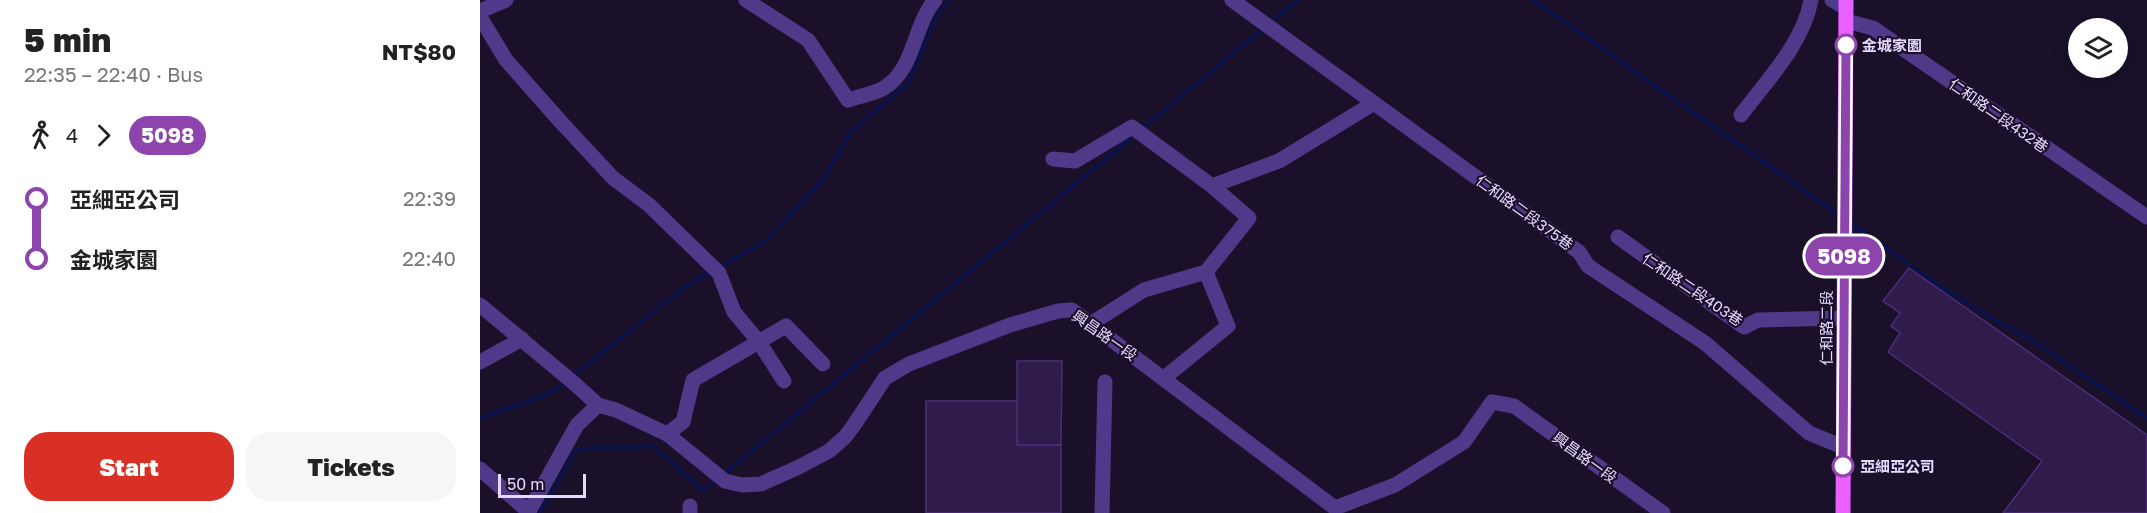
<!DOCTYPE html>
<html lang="en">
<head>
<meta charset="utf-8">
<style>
	body { margin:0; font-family:"Golos Text","Noto Sans TC",sans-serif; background:#f6f6f6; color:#222; height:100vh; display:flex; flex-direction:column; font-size:22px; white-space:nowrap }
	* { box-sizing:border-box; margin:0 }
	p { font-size:20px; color:#767676 }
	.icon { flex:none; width:33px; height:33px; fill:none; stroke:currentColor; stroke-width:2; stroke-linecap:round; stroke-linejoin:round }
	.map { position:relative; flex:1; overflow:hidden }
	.side { display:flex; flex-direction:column; background:#fff; width:480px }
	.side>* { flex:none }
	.badge { padding:0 12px; border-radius:20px; font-size:21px; line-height:39px }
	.fabs { position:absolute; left:1588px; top:18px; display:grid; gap:12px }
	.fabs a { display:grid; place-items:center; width:60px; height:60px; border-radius:50%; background:#fff; box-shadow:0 3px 15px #0003; font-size:30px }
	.scale { position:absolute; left:18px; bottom:15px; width:88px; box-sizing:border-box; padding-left:6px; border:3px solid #e6d9ff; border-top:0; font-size:16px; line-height:21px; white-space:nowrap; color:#e6d9ff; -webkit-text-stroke:4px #1a102a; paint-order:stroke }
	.map>.badge { position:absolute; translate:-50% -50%; box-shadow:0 0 0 3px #fff }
	.legs { display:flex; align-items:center; gap:9px; height:66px; padding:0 24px; font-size:20px }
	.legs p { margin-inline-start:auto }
	.summary { display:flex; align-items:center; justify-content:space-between; height:102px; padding:0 24px }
	h1 { font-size:33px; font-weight:800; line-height:45px }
	.cta { display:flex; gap:12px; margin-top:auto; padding:12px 24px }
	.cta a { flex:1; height:69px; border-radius:24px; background:#d93025; color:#fff; font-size:24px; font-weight:800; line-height:69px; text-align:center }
	.cta a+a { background:#f6f6f6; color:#222 }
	ul { padding:0 24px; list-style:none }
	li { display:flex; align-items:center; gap:21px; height:60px; font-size:22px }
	li i { display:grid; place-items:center; width:9px; height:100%; margin:0 8px; background:currentColor }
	li i::after { content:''; width:15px; height:15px; margin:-8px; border:4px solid; border-radius:50%; background:#fff }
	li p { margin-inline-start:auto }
	li:first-child i { background:linear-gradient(#0000 50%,currentColor 0) }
	li:last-child i { background:linear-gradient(currentColor 50%,#0000 0) }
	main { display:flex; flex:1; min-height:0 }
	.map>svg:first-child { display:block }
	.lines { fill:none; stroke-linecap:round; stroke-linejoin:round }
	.stream { stroke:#0a1249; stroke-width:4 }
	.building { fill:#301c4b; stroke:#4d2d78; stroke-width:1.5 }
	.minor { stroke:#4f3a8a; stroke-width:15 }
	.major { stroke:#e860ff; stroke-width:15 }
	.line-1-casing { stroke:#fff; stroke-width:14 }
	.line-1 { stroke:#8e44ad; stroke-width:9 }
	.stop-1-dot { fill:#fff; stroke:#8e44ad; stroke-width:3 }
	.labels { text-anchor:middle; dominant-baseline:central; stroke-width:4.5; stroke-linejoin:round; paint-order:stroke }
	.stop-label { font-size:15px; font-weight:bold; fill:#e6d9ff; stroke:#1a102a; text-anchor:start }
	.street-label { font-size:15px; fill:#e6d9ff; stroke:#1a102a }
</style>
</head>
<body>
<main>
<section class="side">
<div class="summary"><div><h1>5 min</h1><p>22:35 – 22:40 · Bus</p></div><b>NT$80</b></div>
<div class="legs"><svg class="icon" aria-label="walk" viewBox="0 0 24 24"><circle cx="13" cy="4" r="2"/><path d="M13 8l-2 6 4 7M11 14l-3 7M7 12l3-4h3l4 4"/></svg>4<svg class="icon" aria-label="forward" viewBox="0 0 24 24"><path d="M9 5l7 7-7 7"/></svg><b class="badge" style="background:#8e44ad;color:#fff">5098</b></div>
<ul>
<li><i style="color:#8e44ad"></i><b>亞細亞公司</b><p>22:39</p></li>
<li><i style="color:#8e44ad"></i><b>金城家園</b><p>22:40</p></li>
</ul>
<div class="cta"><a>Start</a><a>Tickets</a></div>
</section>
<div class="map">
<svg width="1667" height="513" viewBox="0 0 1667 513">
	<rect width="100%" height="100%" fill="#1a102a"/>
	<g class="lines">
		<g class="stream">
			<polyline points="1053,0 1359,215"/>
			<polyline points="790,23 818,0"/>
			<polyline points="663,128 784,28"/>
			<polyline points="1368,221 1464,289 1505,314 1547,337 1667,418"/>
			<polyline points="240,267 287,240 342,181 371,131 428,84 455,19 469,0"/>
			<polyline points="93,376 205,287 233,271"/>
			<polyline points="0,418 71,393 87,381"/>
			<polyline points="244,474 655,135"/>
			<polyline points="60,513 97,449 173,446 224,491 238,479"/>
		</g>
	</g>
	<g class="building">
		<polygon points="1429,268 1667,435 1667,513 1523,513 1562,461 1408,352 1420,333 1411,326 1420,313 1403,301"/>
		<polygon points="537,361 582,361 581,445 537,445"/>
		<polygon points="446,401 537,401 537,445 581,445 581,513 446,513"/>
	</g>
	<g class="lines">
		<g class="minor">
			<path d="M266,0l62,40 40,60c11,-4 26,-6 36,-12 31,-19 29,-62 51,-88"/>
			<polyline points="752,0 1099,252 1108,266 1225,343 1329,433 1363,447"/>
			<polyline points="1352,0 1366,8"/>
			<polyline points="0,11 26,0"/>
			<polyline points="0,17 26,60 80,121 133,178 169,205 239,273 254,312 279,342 304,381"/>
			<polyline points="1366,21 1393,28 1667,217"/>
			<path d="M1261,115c26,-35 62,-71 70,-115"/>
			<polyline points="573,159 595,161 652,127 732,186 769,218 726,272 664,290 612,323"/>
			<polyline points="732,186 799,161 894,103"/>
			<polyline points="1138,237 1264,327 1278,320 1364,318"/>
			<polyline points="0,305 95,384 118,405 136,410 187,434 245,481 262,485 281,484 319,467 349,451 365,437 374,425 405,378 429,364 530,325 578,311 592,310 855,508 915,485 984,442 1012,402 1034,406 1183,513"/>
			<polyline points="0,362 42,339"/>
			<polyline points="684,378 748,326 726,272"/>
			<polyline points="187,434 203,422 213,380 306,326 343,364"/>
			<polyline points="0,469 49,512"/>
			<polyline points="48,513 97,425 118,405"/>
			<polyline points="210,513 210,506"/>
			<polyline points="622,513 625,382"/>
		</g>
		<polyline class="major" points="1363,513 1366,0"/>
	</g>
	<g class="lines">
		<defs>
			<polyline id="line-1" points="1363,466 1366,45"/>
		</defs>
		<use href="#line-1" class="line-1-casing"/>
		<use href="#line-1" class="line-1"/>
	</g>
	<g class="stop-1-dot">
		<circle cx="1366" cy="45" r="10"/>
		<circle cx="1363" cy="466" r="10"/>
	</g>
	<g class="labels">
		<g class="stop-label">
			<text x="1382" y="45">金城家園</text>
			<text x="1380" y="466">亞細亞公司</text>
		</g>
		<g class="street-label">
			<text transform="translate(1519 115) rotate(35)">仁和路二段432巷</text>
			<text transform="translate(1045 212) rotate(36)">仁和路二段375巷</text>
			<text transform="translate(1213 289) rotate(34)">仁和路二段403巷</text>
			<text transform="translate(1346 328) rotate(-90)">仁和路二段</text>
			<text transform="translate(625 335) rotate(35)">興昌路一段</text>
			<text transform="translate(1105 457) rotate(36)">興昌路一段</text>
		</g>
	</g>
</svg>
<div class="fabs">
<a><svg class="icon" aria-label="layers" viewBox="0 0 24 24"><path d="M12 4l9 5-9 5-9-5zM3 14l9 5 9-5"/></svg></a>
</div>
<div class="scale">50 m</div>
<b class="badge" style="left:1364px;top:256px;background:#8e44ad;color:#fff">5098</b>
</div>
</main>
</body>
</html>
